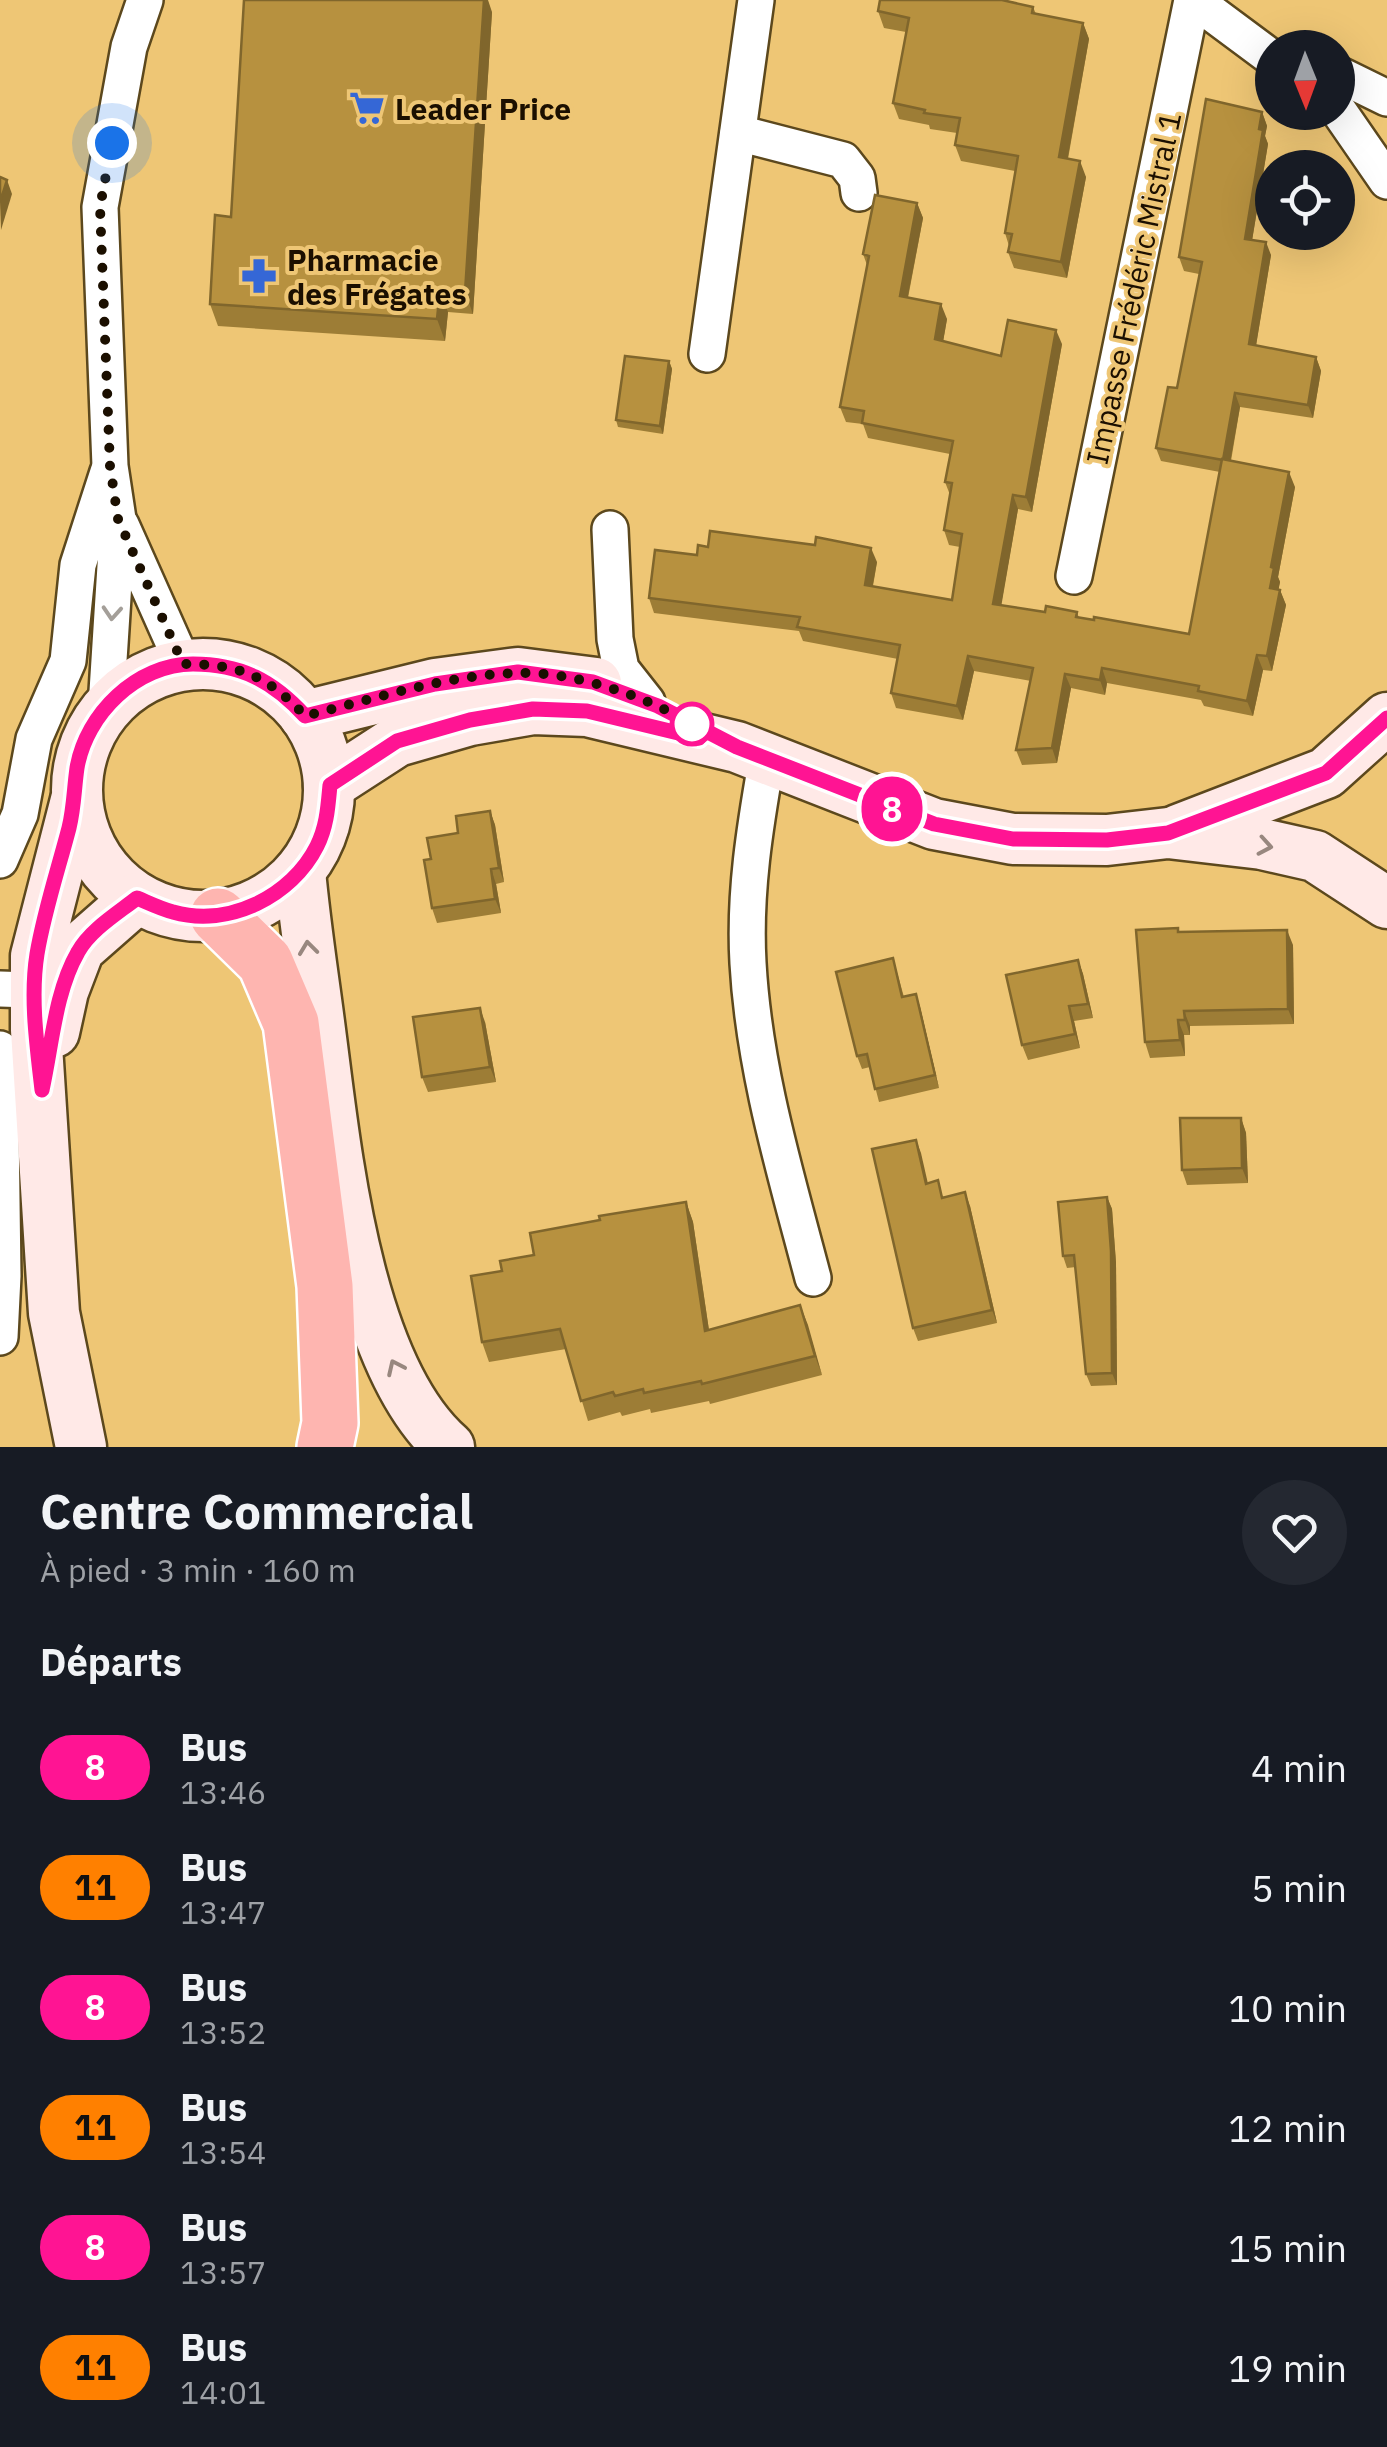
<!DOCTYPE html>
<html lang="fr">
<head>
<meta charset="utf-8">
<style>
	body { margin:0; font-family:"IBM Plex Sans",sans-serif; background:#242831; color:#f1f3f6; height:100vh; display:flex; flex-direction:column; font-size:38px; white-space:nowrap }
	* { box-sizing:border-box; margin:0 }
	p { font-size:32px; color:#9ea1a6 }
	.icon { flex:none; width:55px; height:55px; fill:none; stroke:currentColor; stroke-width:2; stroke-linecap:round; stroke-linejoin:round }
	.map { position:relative; height:1447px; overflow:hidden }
	.panel { display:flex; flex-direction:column; background:#171b24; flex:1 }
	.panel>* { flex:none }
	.badge { padding:0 20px; border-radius:32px; font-size:35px; line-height:65px }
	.needle { width:65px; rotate:179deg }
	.tools { position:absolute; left:1255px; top:30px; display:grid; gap:20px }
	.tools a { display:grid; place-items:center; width:100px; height:100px; border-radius:50%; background:#171b24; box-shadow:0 10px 40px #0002; font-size:50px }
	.you { position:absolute; width:50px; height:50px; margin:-25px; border:8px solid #fff; border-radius:50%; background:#1a73e8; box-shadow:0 0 0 15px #1a73e833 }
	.map>.badge { position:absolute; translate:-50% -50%; box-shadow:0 0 0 5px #fff }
	h2 { padding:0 40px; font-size:38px; line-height:90px }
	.round { display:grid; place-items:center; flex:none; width:105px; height:105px; border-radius:52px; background:#242831 }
	.head { display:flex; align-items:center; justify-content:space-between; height:170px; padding:0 40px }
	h1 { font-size:48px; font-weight:700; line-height:75px }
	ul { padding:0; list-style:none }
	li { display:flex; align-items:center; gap:30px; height:120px; padding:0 40px }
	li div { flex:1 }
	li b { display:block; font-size:38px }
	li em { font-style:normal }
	li .badge { min-width:110px; font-weight:700; text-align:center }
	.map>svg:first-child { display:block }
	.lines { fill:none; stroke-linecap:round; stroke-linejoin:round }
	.street-casing { stroke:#5c481d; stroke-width:40 }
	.secondary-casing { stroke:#5c481d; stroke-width:55 }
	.highway-casing { stroke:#fff; stroke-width:60 }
	.street { stroke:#fff; stroke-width:35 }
	.secondary { stroke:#ffe9e7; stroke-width:50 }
	.highway { stroke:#feb5b0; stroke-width:55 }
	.wall { fill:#9d7d36 }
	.shaded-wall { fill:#80662c }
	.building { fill:#b7913f; stroke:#80662c; stroke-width:2.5 }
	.oneway { stroke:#a49f99 }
	.oneway2 { stroke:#98877f }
	.line-casing { stroke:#fff; stroke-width:22 }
	.line { stroke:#ff1493; stroke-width:15 }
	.walk { stroke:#1b0f00; stroke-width:10; stroke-dasharray:0 18 }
	.stop-dot { fill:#fff; stroke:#ff1493; stroke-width:5 }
	.labels { text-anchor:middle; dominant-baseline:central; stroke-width:8; stroke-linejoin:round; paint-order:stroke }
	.poi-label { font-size:30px; font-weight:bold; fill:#1b0f00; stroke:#eec675; text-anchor:start }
	.street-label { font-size:30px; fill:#1b0f00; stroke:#eec675 }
</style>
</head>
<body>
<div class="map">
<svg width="1387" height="1447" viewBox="0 0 1387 1447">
	<rect width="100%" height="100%" fill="#eec675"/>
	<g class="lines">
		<defs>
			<g id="street">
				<polyline points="1194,0 1272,58"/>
				<polyline points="1338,74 1387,98"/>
				<polyline points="1338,110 1387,181"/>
				<polyline points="738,133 843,160 857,178 859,193"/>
				<polyline points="707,354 756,0"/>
				<polyline points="121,525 183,664"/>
				<polyline points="610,529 615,639 621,669 647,702"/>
				<polyline points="1074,576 1192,0"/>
				<polyline points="106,707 118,519 110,466 100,207 129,47 145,0"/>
				<path d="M767,758c-12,68 -23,135 -19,205 6,108 38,212 65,315"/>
				<polyline points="0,860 20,814 34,739 68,661 78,565 108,472"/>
				<polyline points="0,989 59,991"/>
				<polyline points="0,1049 3,1276 0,1337"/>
			</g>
			<g id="secondary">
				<circle cx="203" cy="790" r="126"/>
				<polyline points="305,716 435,684 518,673 596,683"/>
				<polyline points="329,785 397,741 470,720 533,709 587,711 737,747 934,824 1013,839 1107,840 1168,833 1262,844 1315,856 1387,903"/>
				<polyline points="76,800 36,956 36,1030 54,1313 81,1447"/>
				<polyline points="1178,830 1326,773 1387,718"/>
				<path d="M300,871c5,56 14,111 21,167 15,116 36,328 128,409"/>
				<polyline points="54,1032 63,991 79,949 137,898"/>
			</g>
			<polyline id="highway" points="218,916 265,962 291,1023 325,1286 330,1423 325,1447"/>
		</defs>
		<use href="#street" class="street-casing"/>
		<use href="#secondary" class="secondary-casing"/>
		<use href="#highway" class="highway-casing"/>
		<use href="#street" class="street"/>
		<use href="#secondary" class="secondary"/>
		<use href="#highway" class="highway"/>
	</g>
	<g class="wall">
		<polygon points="880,0 1006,0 1033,7 1036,14 1083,23 1089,39 1068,159 1086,177 1067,278 1014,268 1008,252 1009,246 1005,233 1015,171 961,161 955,145 957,133 930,129 929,125 899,119 893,103 906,32 884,28 878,11"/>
		<polygon points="492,12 473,314 448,312 445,341 218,326 210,304"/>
		<polygon points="1262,112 1267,126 1265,136 1268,144 1252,240 1271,255 1256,345 1316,357 1321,371 1313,418 1240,407 1231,461 1295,487 1278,577 1280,582 1278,590 1280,590 1286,605 1272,671 1263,670 1253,716 1204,706 1201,700 1107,683 1105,695 1071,688 1057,763 1022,765 1016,750 1031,681 974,671 963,720 896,708 891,693 898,659 803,641 799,631 654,613 649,598 708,547 877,562 873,586 952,600 960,547 949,545 944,530 950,495 945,482 950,454 868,438 863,424 846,422 840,407 867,265 863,254 917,203 923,218 908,298 947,319 943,341 1001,356 1062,344 1032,512 1018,509 1001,605 1045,612 1077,612 1079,618 1189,634 1220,472 1161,461 1156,448 1177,388 1199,274 1184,271 1179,257"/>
		<polygon points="669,361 672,369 663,434 618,427 616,420"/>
		<polygon points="490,811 495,825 504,882 496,884 501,913 437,923 432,908 458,833"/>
		<polygon points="1180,932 1293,945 1294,1024 1190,1026 1190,1035 1184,1035 1185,1056 1150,1058 1145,1042"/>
		<polygon points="893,958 904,997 916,994 920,1007 939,1088 879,1102 870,1067 862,1069 857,1056"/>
		<polygon points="1078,960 1083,974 1093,1018 1074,1021 1080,1048 1028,1060 1022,1045"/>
		<polygon points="485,1022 496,1082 428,1092 422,1077"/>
		<polygon points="1241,1118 1246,1133 1248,1183 1187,1185 1182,1170"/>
		<polygon points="916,1140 927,1183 944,1197 970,1206 997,1323 918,1341 913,1328"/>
		<polygon points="1107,1197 1112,1209 1116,1263 1117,1385 1091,1386 1086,1374 1076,1267 1067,1268 1063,1256"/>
		<polygon points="686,1202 693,1222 709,1330 800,1305 822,1375 710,1404 709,1401 651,1413 650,1409 622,1416 620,1412 588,1421 566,1349 489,1362 482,1342 502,1271 600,1220"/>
	</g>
	<g class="shaded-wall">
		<polygon points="484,0 488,0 492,12 473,314 465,292"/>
		<polygon points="1083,23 1089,39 1065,173 1059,157"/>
		<polygon points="1262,112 1267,126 1265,136 1268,144 1250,253 1245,239"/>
		<polygon points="1080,161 1086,177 1067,278 1061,262"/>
		<polygon points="7,180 12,194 1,230 0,202"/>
		<polygon points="917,203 923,218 905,311 900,296"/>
		<polygon points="1266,242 1271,255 1254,358 1249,344"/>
		<polygon points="440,290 448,312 445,341 437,319"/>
		<polygon points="941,304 947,319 941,354 935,339"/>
		<polygon points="1056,330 1062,344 1032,512 1026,497"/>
		<polygon points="1316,357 1321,371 1313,418 1308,405"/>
		<polygon points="669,361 672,369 663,434 660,426"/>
		<polygon points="1235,393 1240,407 1228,474 1223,460"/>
		<polygon points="1289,472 1295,487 1278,577 1280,582 1276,603 1270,588 1271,567"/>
		<polygon points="1013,495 1018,509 999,619 993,604"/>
		<polygon points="871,548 877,562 870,600 865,585"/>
		<polygon points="1280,590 1286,605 1272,671 1267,656"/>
		<polygon points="1257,655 1263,670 1253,716 1247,701"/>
		<polygon points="968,656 974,671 963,720 957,706"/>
		<polygon points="1102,668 1107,683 1105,695 1100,680"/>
		<polygon points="1065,674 1071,688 1057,763 1052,748"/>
		<polygon points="490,811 495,825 504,882 499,868"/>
		<polygon points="491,869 496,884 501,913 495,899"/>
		<polygon points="1287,930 1293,945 1294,1024 1288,1009"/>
		<polygon points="1078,960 1083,974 1093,1018 1088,1004"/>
		<polygon points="916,994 920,1007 939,1088 935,1075"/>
		<polygon points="1069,1006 1074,1021 1080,1048 1075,1034"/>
		<polygon points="480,1008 485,1022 496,1082 490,1067"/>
		<polygon points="1184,1011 1190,1026 1190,1035 1185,1020"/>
		<polygon points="1178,1020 1184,1035 1185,1056 1180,1040"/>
		<polygon points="1241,1118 1246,1133 1248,1183 1242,1168"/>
		<polygon points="916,1140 921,1153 931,1197 926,1184"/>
		<polygon points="965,1192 970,1206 997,1323 992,1310"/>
		<polygon points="1107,1197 1112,1209 1116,1263 1117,1385 1112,1373"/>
		<polygon points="686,1202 693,1222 712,1351 705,1331"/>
		<polygon points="800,1305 808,1325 822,1375 815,1356"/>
	</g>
	<g class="building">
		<polygon points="244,0 484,0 465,292 440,290 437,319 210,304 215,215 231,217"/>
		<polygon points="880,0 1002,0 1033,7 1032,13 1083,23 1059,157 1080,161 1061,262 1008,252 1012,234 1005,233 1018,156 955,145 960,118 924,113 925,110 893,103 909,18 878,11"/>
		<polygon points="1206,99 1262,112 1259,129 1263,130 1245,239 1266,242 1249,344 1316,357 1308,405 1235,393 1223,460 1156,448 1168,387 1177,388 1202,262 1179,257"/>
		<polygon points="0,177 7,180 0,202"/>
		<polygon points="875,195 917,203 900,296 941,304 935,339 1001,356 1008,320 1056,330 1026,497 1013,495 993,604 1045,612 1046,606 1077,612 1076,617 1094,620 1094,617 1189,634 1222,459 1289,472 1271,567 1274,568 1270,588 1280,590 1267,656 1257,655 1247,701 1198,691 1199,686 1102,668 1100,680 1065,674 1052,748 1016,750 1033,668 968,656 957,706 891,693 900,645 797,627 800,617 649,598 655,550 697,555 698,545 708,547 710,531 815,545 816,537 871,548 865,585 952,600 962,534 944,530 952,483 945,482 953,441 862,423 864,411 840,407 869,256 863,254"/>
		<polygon points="625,356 669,361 660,426 616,420"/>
		<polygon points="490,811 499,868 491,869 495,899 432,908 424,860 431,859 427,838 458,833 456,816"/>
		<polygon points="1178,928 1178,932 1287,930 1288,1009 1184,1011 1185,1020 1178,1020 1180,1040 1145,1042 1136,930"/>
		<polygon points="893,958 902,997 916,994 935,1075 875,1089 867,1054 857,1056 836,972"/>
		<polygon points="1078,960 1088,1004 1069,1006 1075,1034 1022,1045 1006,975"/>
		<polygon points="480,1008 490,1067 422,1077 413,1017"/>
		<polygon points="1180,1118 1241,1118 1242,1168 1182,1170"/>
		<polygon points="916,1140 926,1184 938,1180 942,1198 965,1192 992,1310 913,1328 872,1149"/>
		<polygon points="1107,1197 1111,1251 1112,1373 1086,1374 1074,1255 1063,1256 1058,1202"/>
		<polygon points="686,1202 705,1331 800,1305 815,1356 702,1384 701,1381 644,1393 643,1389 615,1396 613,1392 581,1401 560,1329 482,1342 471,1276 502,1271 500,1261 534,1255 530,1233 600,1220 599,1216"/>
	</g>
	<defs><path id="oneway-chevron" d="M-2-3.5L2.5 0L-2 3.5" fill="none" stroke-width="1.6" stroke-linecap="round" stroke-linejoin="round" transform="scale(2.5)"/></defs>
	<use class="oneway" href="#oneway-chevron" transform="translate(112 613) rotate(94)"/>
	<g class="oneway2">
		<use href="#oneway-chevron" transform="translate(1265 846) rotate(10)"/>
		<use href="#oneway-chevron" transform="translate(308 948) rotate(-97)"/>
		<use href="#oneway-chevron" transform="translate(395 1367) rotate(-115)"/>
	</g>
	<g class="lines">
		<defs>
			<path id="line" d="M699,738l-112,-27 -54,-2 -63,11 -73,21 -67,44c-2,21 -3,41 -13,61 -25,50 -88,82 -144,66 -12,-3 -24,-9 -36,-14 -19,15 -47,32 -59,54 -23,40 -26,93 -36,138 -5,-44 -12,-92 -5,-136 7,-42 21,-84 32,-126 5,-20 5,-39 8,-60 9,-54 60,-104 116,-104 48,0 80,17 112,52l130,-32 83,-12 75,10 65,24 79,41 197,77 79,15 94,1 61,-7 158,-60 61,-55"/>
		</defs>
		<use href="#line" class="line-casing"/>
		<use href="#line" class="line"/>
		<path class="walk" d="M112,143l-12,64 10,259 8,53 65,145c56,0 84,11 122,52 69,-17 141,-41 212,-43 56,-2 128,23 175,51"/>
	</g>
	<defs>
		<symbol id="supermarket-bare" viewBox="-9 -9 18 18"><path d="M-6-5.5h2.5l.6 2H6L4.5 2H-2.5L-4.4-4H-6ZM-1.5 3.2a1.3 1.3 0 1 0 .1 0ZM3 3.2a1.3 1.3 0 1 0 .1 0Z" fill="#3567d6" stroke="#eec675" stroke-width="2.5" paint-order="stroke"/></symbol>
		<symbol id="pharmacy-bare" viewBox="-9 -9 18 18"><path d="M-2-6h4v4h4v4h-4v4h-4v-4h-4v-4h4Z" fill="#3567d6" stroke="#eec675" stroke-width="2.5" paint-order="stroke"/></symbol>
	</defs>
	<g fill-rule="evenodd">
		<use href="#supermarket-bare" x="342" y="83" width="50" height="50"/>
		<use href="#pharmacy-bare" x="234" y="251" width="50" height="50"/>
	</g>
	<circle class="stop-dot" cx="692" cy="724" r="20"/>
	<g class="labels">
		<g class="poi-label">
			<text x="395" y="108">Leader Price</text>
			<text x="287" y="259">Pharmacie<tspan x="287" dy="34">des Frégates</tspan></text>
		</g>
		<g class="street-label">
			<text transform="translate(1133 288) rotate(-78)">Impasse Frédéric Mistral 1</text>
		</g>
	</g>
</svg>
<div class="tools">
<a><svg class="needle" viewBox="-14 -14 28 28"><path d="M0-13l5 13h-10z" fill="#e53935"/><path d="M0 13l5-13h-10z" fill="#9ea1a6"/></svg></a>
<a><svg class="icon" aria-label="locate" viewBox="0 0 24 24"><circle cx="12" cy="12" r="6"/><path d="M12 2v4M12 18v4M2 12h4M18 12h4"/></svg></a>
</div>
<div class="you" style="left:112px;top:143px"></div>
<b class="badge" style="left:892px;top:809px;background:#ff1493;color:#fff">8</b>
</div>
<section class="panel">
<div class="head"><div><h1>Centre Commercial</h1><p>À pied · 3 min · 160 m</p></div><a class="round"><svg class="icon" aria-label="heart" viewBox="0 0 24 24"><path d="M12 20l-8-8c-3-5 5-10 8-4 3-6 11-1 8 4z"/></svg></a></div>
<h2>Départs</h2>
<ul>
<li><span class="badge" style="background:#ff1493;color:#fff">8</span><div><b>Bus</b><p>13:46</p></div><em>4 min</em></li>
<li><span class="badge" style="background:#ff8000;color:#111">11</span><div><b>Bus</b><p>13:47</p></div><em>5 min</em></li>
<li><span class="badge" style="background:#ff1493;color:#fff">8</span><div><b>Bus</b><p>13:52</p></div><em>10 min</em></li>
<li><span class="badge" style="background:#ff8000;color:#111">11</span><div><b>Bus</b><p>13:54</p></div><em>12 min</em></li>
<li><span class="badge" style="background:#ff1493;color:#fff">8</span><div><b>Bus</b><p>13:57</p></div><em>15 min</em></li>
<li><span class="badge" style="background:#ff8000;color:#111">11</span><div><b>Bus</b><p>14:01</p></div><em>19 min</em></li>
</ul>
</section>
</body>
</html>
